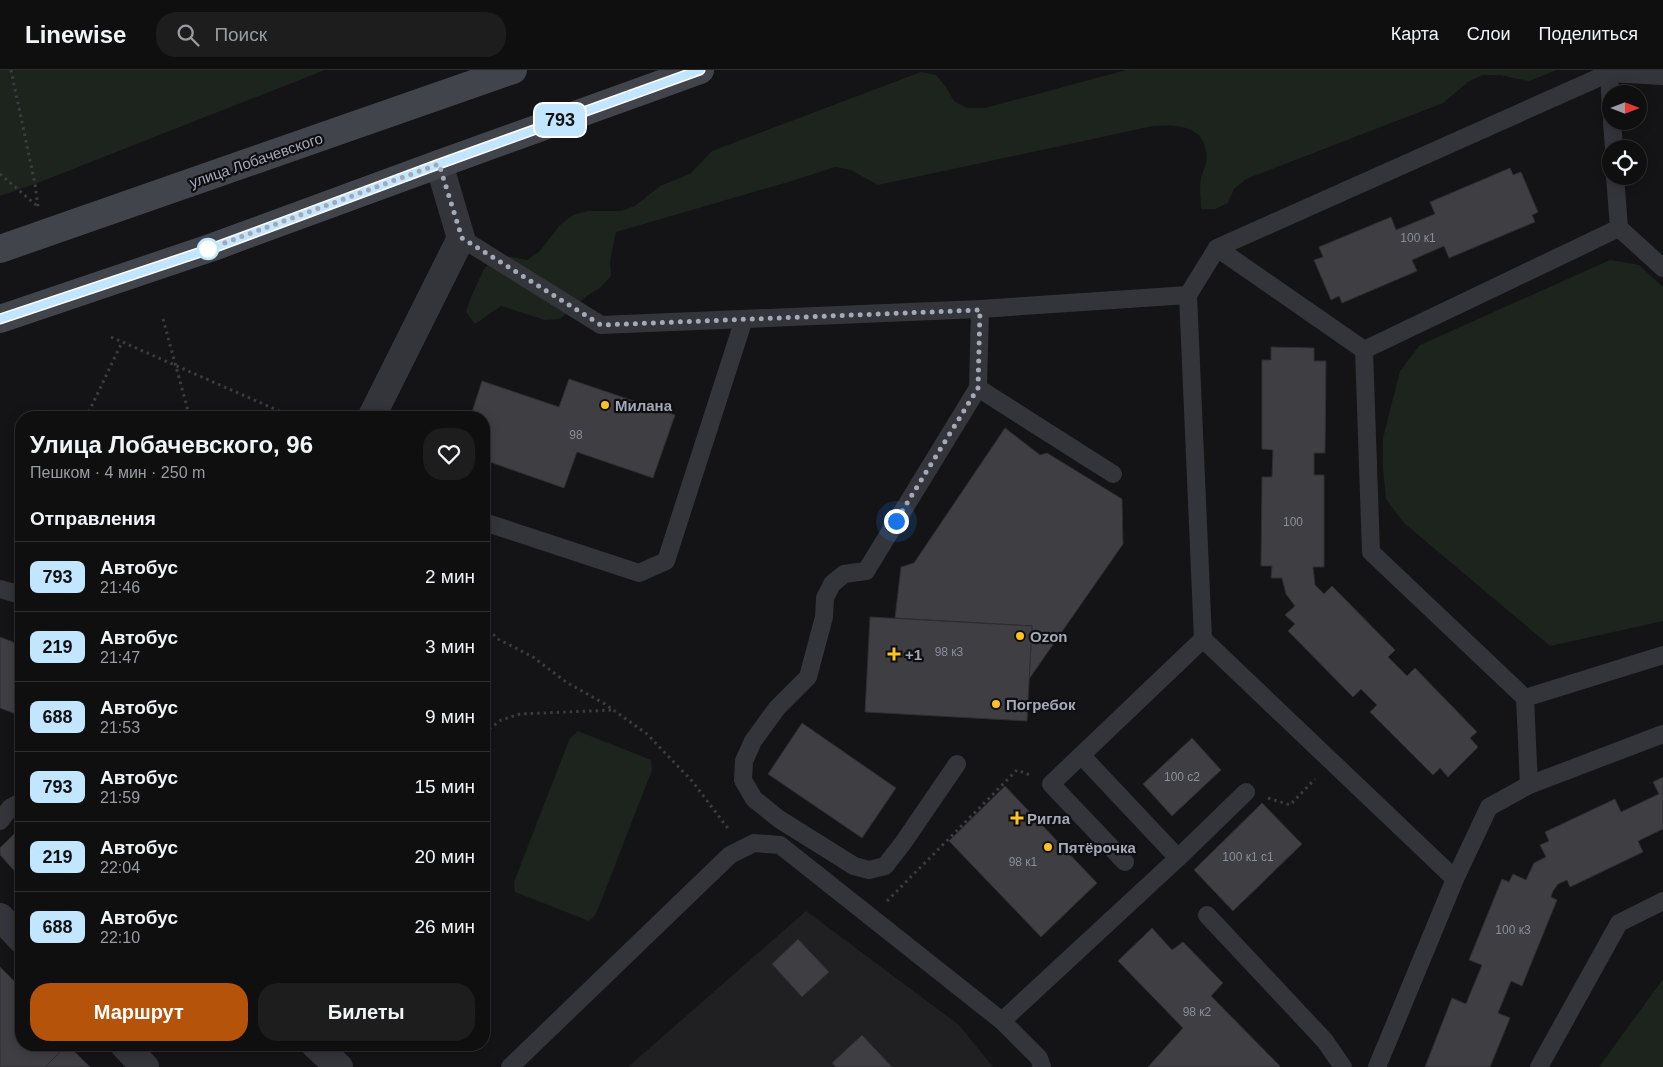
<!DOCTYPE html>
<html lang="ru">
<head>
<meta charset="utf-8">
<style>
	body { margin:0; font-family:Arial,sans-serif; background:#1d1d1e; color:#f1f3f6; height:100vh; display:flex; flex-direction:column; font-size:19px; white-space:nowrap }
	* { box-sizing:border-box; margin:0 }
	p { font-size:16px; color:#9b9c9f }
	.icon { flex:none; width:28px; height:28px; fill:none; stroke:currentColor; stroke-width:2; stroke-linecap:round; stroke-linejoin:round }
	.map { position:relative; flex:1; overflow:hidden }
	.panel { position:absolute; left:15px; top:341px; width:475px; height:640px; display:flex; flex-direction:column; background:#0f0f10; border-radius:20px; box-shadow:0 2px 12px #0003,0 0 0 1px #2f2f30 }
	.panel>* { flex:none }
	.badge { padding:0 10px; border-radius:8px; font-size:18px; line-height:32px }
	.needle { width:32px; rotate:90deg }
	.buttons { position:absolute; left:1602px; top:15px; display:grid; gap:10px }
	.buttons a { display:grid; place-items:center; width:45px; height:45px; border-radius:50%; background:#0f0f10; box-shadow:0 2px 12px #0003,0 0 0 1px #2f2f30; font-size:25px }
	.you { position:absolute; width:25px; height:25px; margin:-12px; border:4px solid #fff; border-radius:50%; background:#1a73e8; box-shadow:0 0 0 8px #1a73e833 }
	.map>.badge { position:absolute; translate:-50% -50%; box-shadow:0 0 0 2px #fff }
	h2 { padding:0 15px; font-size:19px; line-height:45px }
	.round { display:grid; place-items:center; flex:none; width:52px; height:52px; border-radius:20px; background:#1d1d1e }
	.summary { display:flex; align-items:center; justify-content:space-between; height:85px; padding:0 15px }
	h1 { font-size:24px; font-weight:700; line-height:38px }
	.action { display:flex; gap:10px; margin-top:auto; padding:10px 15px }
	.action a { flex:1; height:58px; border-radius:20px; background:#b45309; color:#fff; font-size:20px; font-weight:700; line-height:58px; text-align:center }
	.action a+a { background:#1d1d1e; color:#f1f3f6 }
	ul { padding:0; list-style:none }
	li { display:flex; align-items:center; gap:15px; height:70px; padding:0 15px; border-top:1px solid #2f2f30 }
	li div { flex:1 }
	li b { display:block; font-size:19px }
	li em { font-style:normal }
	li .badge { min-width:55px; font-weight:700; text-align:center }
	header { display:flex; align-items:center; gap:30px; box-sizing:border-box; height:70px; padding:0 25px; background:#0f0f10; border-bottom:1px solid #2f2f30 }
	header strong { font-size:24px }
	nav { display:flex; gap:28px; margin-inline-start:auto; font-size:18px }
	.search { width:350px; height:45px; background:#1d1d1e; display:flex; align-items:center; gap:12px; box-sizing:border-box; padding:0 18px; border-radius:20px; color:#9b9c9f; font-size:19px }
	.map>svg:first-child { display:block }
	.built { fill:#202023 }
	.green { fill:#1c241d }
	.building { fill:#3e3e43; stroke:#2e2e32 }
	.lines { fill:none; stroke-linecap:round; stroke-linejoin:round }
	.path { stroke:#3a3c42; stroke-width:3; stroke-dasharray:2.5 4; stroke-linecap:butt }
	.lane { stroke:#34353b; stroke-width:18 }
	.street { stroke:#34353b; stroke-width:28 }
	.secondary { stroke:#42444b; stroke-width:28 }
	.line-casing { stroke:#fff; stroke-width:11 }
	.line { stroke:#c2e6ff; stroke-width:8 }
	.walk { stroke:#a4a9b7; stroke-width:5; stroke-dasharray:0 9 }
	.stop-dot { fill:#fff; stroke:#c2e6ff; stroke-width:2.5 }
	.poi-dot { fill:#fec224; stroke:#0f0f11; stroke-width:2 }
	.labels { text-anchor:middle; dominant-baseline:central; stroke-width:4.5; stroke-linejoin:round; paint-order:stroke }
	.number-label { font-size:12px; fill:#8a8e9a }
	.street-label { font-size:15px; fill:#a4a9b7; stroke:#0f0f11 }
	.poi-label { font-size:15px; font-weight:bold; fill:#a4a9b7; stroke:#0f0f11; text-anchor:start }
</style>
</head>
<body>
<header>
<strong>Linewise</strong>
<div class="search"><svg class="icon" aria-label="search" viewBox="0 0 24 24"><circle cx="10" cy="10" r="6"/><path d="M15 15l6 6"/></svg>Поиск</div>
<nav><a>Карта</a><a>Слои</a><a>Поделиться</a></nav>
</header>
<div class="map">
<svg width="1663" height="997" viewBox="0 0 1663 997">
	<rect width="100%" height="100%" fill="#141416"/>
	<polygon class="built" points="806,841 959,955 993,997 628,997"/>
	<g class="green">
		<polygon points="0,0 325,0 35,114 0,126"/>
		<path d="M1126,0h431l-28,11 -29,-6h-18l-14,7 -25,21 -197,76 -12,10 -6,14 -13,6h-14c0,-10 -2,-21 0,-31 1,-5 4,-10 5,-15 4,-36 -25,-39 -53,-37l-275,59 -27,-15 -16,-3 -43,14 -176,51 -6,29 1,15 -11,12 -12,7 -28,24 -15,1 -44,-14 -26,18 -9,-12 5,-15 13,-28 12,-12h16l15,3 13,-9 20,-26 13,-10 15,-4h33l14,-5 25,-20 30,-12 22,-23 209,-79 15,3 10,12 8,14 13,7h18z"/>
		<polygon points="1610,190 1639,195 1663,217 1663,551 1550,576 1404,453 1386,429 1383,398 1383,368 1400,301 1420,275"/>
		<polygon points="578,661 651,690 652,700 596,844 589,851 515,822 514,812 570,668"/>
		<polygon points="1663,909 1663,997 1599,997"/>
	</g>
	<g class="building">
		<polygon points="1510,98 1513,105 1521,102 1538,142 1532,145 1535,152 1449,188 1444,176 1412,190 1417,201 1342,233 1339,226 1331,230 1314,190 1323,187 1319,177 1391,147 1396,160 1435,144 1430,132"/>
		<polygon points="1271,277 1314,278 1314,291 1326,291 1325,383 1314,383 1314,405 1324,405 1324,497 1313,497 1315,515 1324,524 1332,516 1395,580 1388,587 1407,606 1415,598 1477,662 1470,668 1478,677 1448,707 1440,698 1433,705 1370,642 1377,635 1361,619 1353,627 1288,561 1295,554 1285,545 1295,536 1286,524 1282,508 1271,508 1272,496 1261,496 1262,407 1272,407 1273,380 1262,379 1262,290 1271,290"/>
		<polygon points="569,309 675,345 653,408 577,382 564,418 484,390 484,348 470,348 482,311 559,337"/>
		<polygon points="1005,358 1040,385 1047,383 1122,429 1123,474 1029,609 1032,556 895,548 901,497 914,493"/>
		<polygon points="870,547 1032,556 1027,651 865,642"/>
		<polygon points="0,567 21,575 21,646 0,638"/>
		<polygon points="802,653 896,718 862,768 768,704"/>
		<polygon points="1192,668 1221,700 1172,746 1143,714"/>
		<polygon points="1663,707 1663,759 1638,771 1643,782 1570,817 1567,810 1558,814 1553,821 1551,827 1557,830 1522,916 1511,911 1498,943 1510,948 1490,997 1425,997 1452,928 1466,934 1482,895 1469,890 1502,809 1509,812 1513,804 1526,810 1534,793 1546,787 1540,775 1549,771 1545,762 1615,729 1621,742 1659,724 1653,712"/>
		<polygon points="1005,716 1097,813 1041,867 949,771"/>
		<polygon points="1262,733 1302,774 1233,841 1194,800"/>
		<polygon points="21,757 21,808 0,785 0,778"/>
		<polygon points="1152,858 1172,880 1183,872 1223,913 1211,926 1280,996 1279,997 1148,997 1183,958 1118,891"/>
		<polygon points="798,869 829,902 802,927 772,894"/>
		<polygon points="0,897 21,918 21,975 67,975 45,997 0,997"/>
		<polygon points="862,965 892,997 836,997 832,993"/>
		<polygon points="67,975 68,975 90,997 45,997"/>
	</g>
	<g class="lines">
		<g class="path">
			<polyline points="11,0 35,114 38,137"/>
			<polyline points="0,104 36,135"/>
			<polyline points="163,249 190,348"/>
			<polyline points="111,267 295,348"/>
			<polyline points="86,348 122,272"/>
			<polyline points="19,489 21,485"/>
			<polyline points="484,555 498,569 533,587 566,612 605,634 647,664 692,711 730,761"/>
			<polyline points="484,663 501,650 520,644 613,640"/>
			<polyline points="1268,728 1290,735 1315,709"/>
			<polyline points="887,831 1017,700 1030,705"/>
		</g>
		<g class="lane">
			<polyline points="1609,3 1611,42"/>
			<polyline points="1612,51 1614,79"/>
			<polyline points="1615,106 1619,158 1663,198"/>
			<polyline points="1619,158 1364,280 1371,482 1525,628 1663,585"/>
			<polyline points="461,168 601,255 980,239 1188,225 1203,569 1455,809 1377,997"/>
			<polyline points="1217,178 1364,280"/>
			<polyline points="1188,225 1217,178 1609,3 1663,6"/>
			<polyline points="978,318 1113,404"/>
			<polyline points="484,452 639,503 666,491 744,249"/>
			<polyline points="0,519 21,525"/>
			<polyline points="1525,628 1529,715"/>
			<polyline points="1082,686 1178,788"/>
			<polyline points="957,694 903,773 885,796 869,800 854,796 779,749 754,729 743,710 744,691 753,671 777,638 808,607 824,547 825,528 832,514 844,504 866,501 978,318 980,239"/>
			<polyline points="0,751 10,738 21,732"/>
			<polyline points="1125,792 1051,714 1203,569"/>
			<polyline points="1455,809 1489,737 1529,715 1663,664"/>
			<polyline points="1207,845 1325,971 1343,997"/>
			<polyline points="510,997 730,785 754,773 780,775 1002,951"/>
			<polyline points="1042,997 1039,988 1002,951 1178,788 1246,722"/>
			<polyline points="1539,997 1619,853 1663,831"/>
		</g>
		<g class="street">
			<polyline points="371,348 461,168 439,94"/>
			<polyline points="0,847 21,869"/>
			<polyline points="124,975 145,997"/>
			<polyline points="315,975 339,997"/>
		</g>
		<g class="secondary">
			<polyline points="0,179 513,0"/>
			<polyline points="0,249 213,177 439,94 700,0"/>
		</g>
	</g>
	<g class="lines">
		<defs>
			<polyline id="line" points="0,249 213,178 439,94 700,0"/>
		</defs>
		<use href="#line" class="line-casing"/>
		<use href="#line" class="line"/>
		<polyline class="walk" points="208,179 439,94 462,168 601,255 980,240 978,318 896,451"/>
	</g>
	<circle class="stop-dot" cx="208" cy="179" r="10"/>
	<g class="poi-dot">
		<circle cx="605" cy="335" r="5"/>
		<circle cx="1020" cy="566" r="5"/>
		<path d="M891.5 576.5h5v5h5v5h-5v5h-5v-5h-5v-5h5z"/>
		<circle cx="996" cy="634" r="5"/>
		<path d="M1014.5 740.5h5v5h5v5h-5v5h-5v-5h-5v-5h5z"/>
		<circle cx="1048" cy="777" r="5"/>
	</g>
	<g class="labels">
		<g class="number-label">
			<text x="1418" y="168">100 к1</text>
			<text x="576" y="365">98</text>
			<text x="1293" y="452">100</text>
			<text x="949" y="582">98 к3</text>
			<text x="1182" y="707">100 с2</text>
			<text x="1248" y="787">100 к1 с1</text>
			<text x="1023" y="792">98 к1</text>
			<text x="1513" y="860">100 к3</text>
			<text x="1197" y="942">98 к2</text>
		</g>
		<g class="street-label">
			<text transform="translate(256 90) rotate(-19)">улица Лобачевского</text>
		</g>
		<g class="poi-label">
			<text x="615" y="335">Милана</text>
			<text x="1030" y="566">Ozon</text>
			<text x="905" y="584">+1</text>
			<text x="1006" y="634">Погребок</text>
			<text x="1027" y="748">Ригла</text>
			<text x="1058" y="777">Пятёрочка</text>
		</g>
	</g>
</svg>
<div class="buttons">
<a><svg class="needle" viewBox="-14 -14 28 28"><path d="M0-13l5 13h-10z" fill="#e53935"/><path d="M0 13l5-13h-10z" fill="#9b9c9f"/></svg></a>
<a><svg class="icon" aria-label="locate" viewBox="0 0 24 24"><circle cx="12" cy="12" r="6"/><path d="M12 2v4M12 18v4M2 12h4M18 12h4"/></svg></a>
</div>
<div class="you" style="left:896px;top:451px"></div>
<b class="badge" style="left:560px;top:50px;background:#c2e6ff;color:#111">793</b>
<section class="panel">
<div class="summary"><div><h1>Улица Лобачевского, 96</h1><p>Пешком · 4 мин · 250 m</p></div><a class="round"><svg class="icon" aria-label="heart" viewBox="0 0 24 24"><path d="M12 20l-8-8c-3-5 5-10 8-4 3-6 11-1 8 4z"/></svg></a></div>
<h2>Отправления</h2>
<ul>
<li><span class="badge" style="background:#c2e6ff;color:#111">793</span><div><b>Автобус</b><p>21:46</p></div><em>2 мин</em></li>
<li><span class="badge" style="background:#c2e6ff;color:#111">219</span><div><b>Автобус</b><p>21:47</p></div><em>3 мин</em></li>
<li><span class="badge" style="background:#c2e6ff;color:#111">688</span><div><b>Автобус</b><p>21:53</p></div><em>9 мин</em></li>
<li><span class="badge" style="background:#c2e6ff;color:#111">793</span><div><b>Автобус</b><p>21:59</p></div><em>15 мин</em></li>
<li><span class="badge" style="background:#c2e6ff;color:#111">219</span><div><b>Автобус</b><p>22:04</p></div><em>20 мин</em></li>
<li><span class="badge" style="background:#c2e6ff;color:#111">688</span><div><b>Автобус</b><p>22:10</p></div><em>26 мин</em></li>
</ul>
<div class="action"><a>Маршрут</a><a>Билеты</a></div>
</section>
</div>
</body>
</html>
